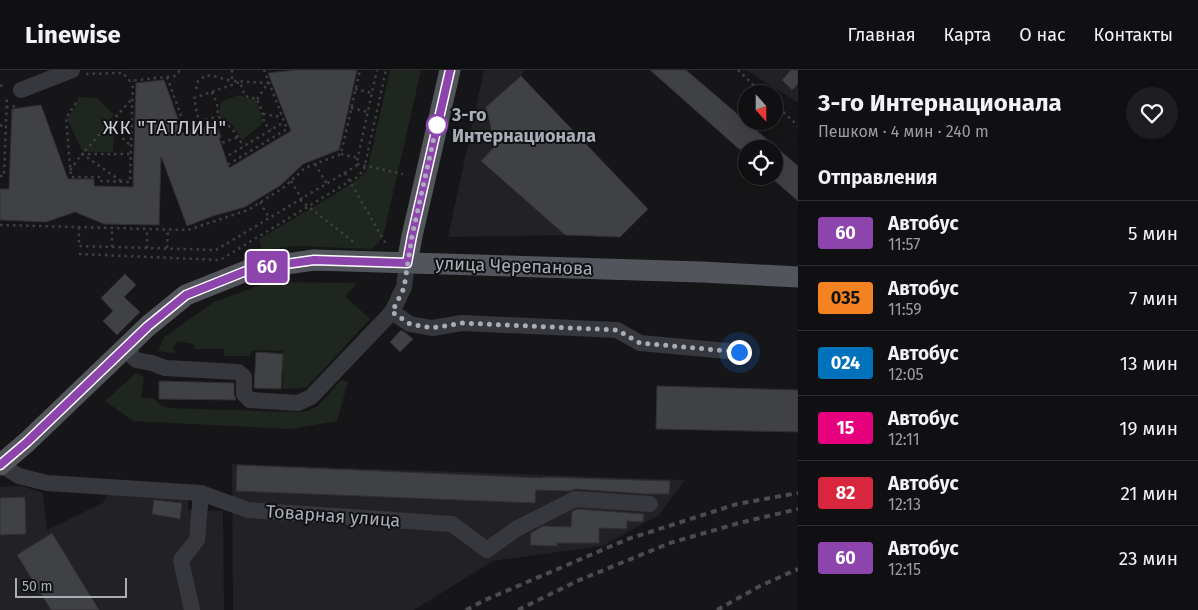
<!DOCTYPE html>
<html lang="ru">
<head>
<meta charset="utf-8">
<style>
	body { margin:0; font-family:"Fira Sans",sans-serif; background:#1e1e20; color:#f1f3f6; height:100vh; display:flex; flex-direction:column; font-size:19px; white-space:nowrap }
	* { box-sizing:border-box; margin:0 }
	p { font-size:16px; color:#9c9d9f }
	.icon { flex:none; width:28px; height:28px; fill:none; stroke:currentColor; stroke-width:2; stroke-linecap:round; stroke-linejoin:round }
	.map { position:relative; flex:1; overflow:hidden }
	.drawer { display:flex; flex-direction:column; background:#101012; width:400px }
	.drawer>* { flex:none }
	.badge { padding:0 10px; border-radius:4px; font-size:18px; line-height:32px }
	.needle { width:32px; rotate:159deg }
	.buttons { position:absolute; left:738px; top:15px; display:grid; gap:10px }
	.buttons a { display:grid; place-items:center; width:45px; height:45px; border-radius:50%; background:#101012; box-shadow:0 5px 20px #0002,0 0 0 1px #303032; font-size:25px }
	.scale { position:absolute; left:15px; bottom:12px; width:112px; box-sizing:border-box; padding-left:5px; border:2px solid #a8adb8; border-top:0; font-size:14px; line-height:18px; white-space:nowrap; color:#a8adb8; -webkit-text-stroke:4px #111113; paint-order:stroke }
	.you { position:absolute; width:25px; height:25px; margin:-12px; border:4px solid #fff; border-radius:50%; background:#1a73e8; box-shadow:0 0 0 8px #1a73e833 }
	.map>.badge { position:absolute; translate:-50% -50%; box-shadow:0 0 0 2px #fff }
	h2 { padding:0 20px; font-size:19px; line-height:45px }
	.round { display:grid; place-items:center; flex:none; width:52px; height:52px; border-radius:26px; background:#1e1e20 }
	.summary { display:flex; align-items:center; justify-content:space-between; height:85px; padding:0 20px }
	h1 { font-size:24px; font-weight:700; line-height:38px }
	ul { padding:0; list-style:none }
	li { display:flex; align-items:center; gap:15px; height:65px; padding:0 20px; border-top:1px solid #303032 }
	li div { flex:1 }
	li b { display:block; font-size:19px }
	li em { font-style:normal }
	li .badge { min-width:55px; font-weight:700; text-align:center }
	header { display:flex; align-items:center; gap:30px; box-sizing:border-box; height:70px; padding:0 25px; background:#101012; border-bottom:1px solid #303032 }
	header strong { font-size:24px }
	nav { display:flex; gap:28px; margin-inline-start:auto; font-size:18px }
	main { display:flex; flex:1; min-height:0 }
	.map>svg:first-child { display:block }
	.built { fill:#222225 }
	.green { fill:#1e261f }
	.building { fill:#404145; stroke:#303034 }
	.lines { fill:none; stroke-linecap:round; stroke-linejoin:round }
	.path { stroke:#3d3f44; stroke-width:2.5; stroke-dasharray:2.5 4; stroke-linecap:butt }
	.minor { stroke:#37383d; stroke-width:16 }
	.major { stroke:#53555c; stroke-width:21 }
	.rail { stroke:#4a4c52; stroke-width:4; stroke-dasharray:6 5; stroke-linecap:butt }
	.line-casing { stroke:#fff; stroke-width:11 }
	.line { stroke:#8e44ad; stroke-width:8 }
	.walk { stroke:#a8adb8; stroke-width:5; stroke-dasharray:0 9 }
	.stop-dot { fill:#fff; stroke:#8e44ad; stroke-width:2.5 }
	.labels { text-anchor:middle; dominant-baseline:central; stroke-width:4; stroke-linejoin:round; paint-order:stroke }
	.stop-label { font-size:18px; font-weight:bold; fill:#a8adb8; stroke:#111113; text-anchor:start }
	.street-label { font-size:18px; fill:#a8adb8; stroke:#111113 }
	.neighbourhood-label { font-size:19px; letter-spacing:1px; fill:#c9ccd4; stroke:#111113 }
</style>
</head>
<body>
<header>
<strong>Linewise</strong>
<nav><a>Главная</a><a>Карта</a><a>О нас</a><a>Контакты</a></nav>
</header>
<main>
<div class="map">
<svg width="798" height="540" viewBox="0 0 798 540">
	<rect width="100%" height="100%" fill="#161618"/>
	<g class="built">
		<polygon points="484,0 524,0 521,6 648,139 620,167 565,165 448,167"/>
		<polygon points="748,0 798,0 798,33 748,1"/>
		<polygon points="232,394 685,410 659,445 602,476 493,491 414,540 233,540"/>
		<polygon points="22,416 43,423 47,460 103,433 110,420 188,428 188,440 223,441 224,540 0,540 0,417"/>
	</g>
	<g class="green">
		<path d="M390,0h31l-37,163c-3,8 -6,12 -13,16l-74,-3 -35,4 -3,-11 73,-43 28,-18 6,-7 3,-8z"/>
		<polygon points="238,25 256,30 261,44 262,54 242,70 232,55 219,44 221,32"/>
		<polygon points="78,27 97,28 114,45 106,54 114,62 113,82 83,82 67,49 75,38"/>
		<polygon points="272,212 357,213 345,226 370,249 307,317 300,318 283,319 283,281 254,280 250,283 250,286 224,286 224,279 195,279 193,274 177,271 173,277 175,283 158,281 164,267 214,232 255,217"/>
		<polygon points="136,303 144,307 141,328 153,328 162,336 168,338 297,342 308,341 318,336 341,310 348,312 337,351 290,359 133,351 105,331"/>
	</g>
	<g class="building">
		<polygon points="296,0 357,0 339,80 303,94 281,115 245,137 213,146 187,156 161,86 159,155 104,154 75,142 46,152 0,150 0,119 9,119 12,39 41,35 68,109 94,109 94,116 133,117 136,13 164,10 183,63 216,53 221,67 219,68 229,98 291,61 268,3"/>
		<polygon points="650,0 686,0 798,96 798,131 774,110 774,79 739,79"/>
		<polygon points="791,0 798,0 798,14 792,20 782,10"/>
		<polygon points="521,6 648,139 620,167 565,165 481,91 495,76 486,37"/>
		<polygon points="125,204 136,215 124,227 140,242 117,265 103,251 113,241 101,228"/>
		<polygon points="401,260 407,264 413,269 400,282 390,272"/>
		<polygon points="256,282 283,284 281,319 254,318"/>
		<polygon points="159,311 234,313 234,324 236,330 159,329"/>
		<polygon points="657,316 798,320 798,362 656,359"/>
		<polygon points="237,395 543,408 543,407 670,411 669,424 645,424 576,419 569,421 536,420 535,433 236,421"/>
		<polygon points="25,427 26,464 0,465 0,428"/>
		<polygon points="154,430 182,433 180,449 152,444"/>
		<polygon points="577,439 644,444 643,452 627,451 627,459 599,458 599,473 557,473 557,476 530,475 531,463 543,456 571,457 572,442"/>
		<polygon points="52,463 99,540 51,540 17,485"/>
	</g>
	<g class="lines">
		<g class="path">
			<polyline points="232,0 232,11 269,13"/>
			<polyline points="738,0 763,24"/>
			<polyline points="86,4 123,3 130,11 175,6 180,0"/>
			<polyline points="167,7 204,109 287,59 264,0"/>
			<polyline points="0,16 5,15 6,16"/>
			<path d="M196,19l2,-8c3,-2 5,-4 8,-5 6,-2 19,4 26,5"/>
			<polyline points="355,19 372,23"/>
			<path d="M212,22l5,12 1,12c10,9 20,17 25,31"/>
			<polyline points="257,29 268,13"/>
			<polyline points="76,33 66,48 71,107 99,107 99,111 130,112 133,11"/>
			<polyline points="774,33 798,56"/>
			<polyline points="6,37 17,36"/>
			<polyline points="351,38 368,42"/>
			<polyline points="263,44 282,47"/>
			<polyline points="199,52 218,46"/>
			<polyline points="0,55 6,58"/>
			<polyline points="108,55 131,76"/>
			<polyline points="210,77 238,67"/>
			<polyline points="341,84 358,88"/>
			<polyline points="315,94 327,114"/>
			<polyline points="357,94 403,104"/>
			<polyline points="211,96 210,74 201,63 194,28 240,12 245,26 257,29 263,44 264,53 271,60"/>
			<polyline points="70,100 82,84 131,84"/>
			<polyline points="201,102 284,52"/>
			<polyline points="345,103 386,174"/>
			<polyline points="0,106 4,106 7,27"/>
			<polyline points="121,111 82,84 132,29"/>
			<polyline points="291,111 302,129"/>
			<polyline points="300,130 355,173"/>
			<polyline points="260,132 269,148"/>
			<polyline points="0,155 188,160 248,140 283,118 305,98 341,84 360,0"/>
			<polyline points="79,157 79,176 216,180 356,96 377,0"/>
			<polyline points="112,177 112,158"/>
			<polyline points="147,178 147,159"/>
			<polyline points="167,178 168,160"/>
			<polyline points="79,184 220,190 350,111 358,107 364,99 386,0"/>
		</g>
		<g class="minor">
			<polyline points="21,20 72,0"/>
			<polyline points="392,242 410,254 432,258 462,253 617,260 640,273 739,282"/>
			<polyline points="125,278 136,290 152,293 165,298 238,302 244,307 244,324 250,330 298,333 311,327 392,242 404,217 407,193"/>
			<polyline points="1,395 19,406 47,413 201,423 248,440 452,454 487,480 516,459 575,429 650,434"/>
			<polyline points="192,540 181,490 197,470 201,423"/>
		</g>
		<g class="major">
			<polyline points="407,193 412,166 450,0"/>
			<polyline points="0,395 27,372 148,256 186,225 251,199 314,190 702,202 798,207"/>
		</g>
		<g class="rail">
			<polyline points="466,540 485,530 628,469 737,434 798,423"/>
			<polyline points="518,540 577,511 670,473 739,453 798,439"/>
			<polyline points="717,540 760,516 798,499"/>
		</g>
	</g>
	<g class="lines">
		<defs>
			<polyline id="line" points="0,395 27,372 148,256 186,225 251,199 314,190 407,193 412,166 450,0"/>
		</defs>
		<use href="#line" class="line-casing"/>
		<use href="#line" class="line"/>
		<polyline class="walk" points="437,55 437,54 412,166 404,218 392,242 410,254 432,258 462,253 617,260 640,273 739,282"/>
	</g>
	<circle class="stop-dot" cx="437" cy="55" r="10"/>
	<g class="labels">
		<g class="stop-label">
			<text x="452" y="45">3-го<tspan x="452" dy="21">Интернационала</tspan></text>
		</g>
		<g class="street-label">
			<text transform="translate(514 196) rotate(2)">улица Черепанова</text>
			<text transform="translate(333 446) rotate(4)">Товарная улица</text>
		</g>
		<g class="neighbourhood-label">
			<text x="165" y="57">ЖК "ТАТЛИН"</text>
		</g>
	</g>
</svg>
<div class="buttons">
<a><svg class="needle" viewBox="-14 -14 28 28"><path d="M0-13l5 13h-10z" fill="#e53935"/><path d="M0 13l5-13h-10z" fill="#9c9d9f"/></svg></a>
<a><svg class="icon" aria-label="locate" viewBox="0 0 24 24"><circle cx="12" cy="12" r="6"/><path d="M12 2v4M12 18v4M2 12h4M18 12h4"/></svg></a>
</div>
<div class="scale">50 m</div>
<div class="you" style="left:739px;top:282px"></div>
<b class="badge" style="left:267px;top:197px;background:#8e44ad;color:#fff">60</b>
</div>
<section class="drawer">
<div class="summary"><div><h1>3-го Интернационала</h1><p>Пешком · 4 мин · 240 m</p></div><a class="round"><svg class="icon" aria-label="heart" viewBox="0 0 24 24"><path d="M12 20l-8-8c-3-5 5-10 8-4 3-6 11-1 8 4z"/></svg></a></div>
<h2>Отправления</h2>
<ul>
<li><span class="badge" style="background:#8e44ad;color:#fff">60</span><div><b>Автобус</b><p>11:57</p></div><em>5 мин</em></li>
<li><span class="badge" style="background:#f58220;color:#111">035</span><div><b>Автобус</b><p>11:59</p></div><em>7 мин</em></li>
<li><span class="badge" style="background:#0072bc;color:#fff">024</span><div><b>Автобус</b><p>12:05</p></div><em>13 мин</em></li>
<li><span class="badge" style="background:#e6007e;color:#fff">15</span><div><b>Автобус</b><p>12:11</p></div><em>19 мин</em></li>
<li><span class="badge" style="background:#d7263d;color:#fff">82</span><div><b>Автобус</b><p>12:13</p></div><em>21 мин</em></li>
<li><span class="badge" style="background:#8e44ad;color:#fff">60</span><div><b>Автобус</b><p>12:15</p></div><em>23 мин</em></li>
</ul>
</section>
</main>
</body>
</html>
